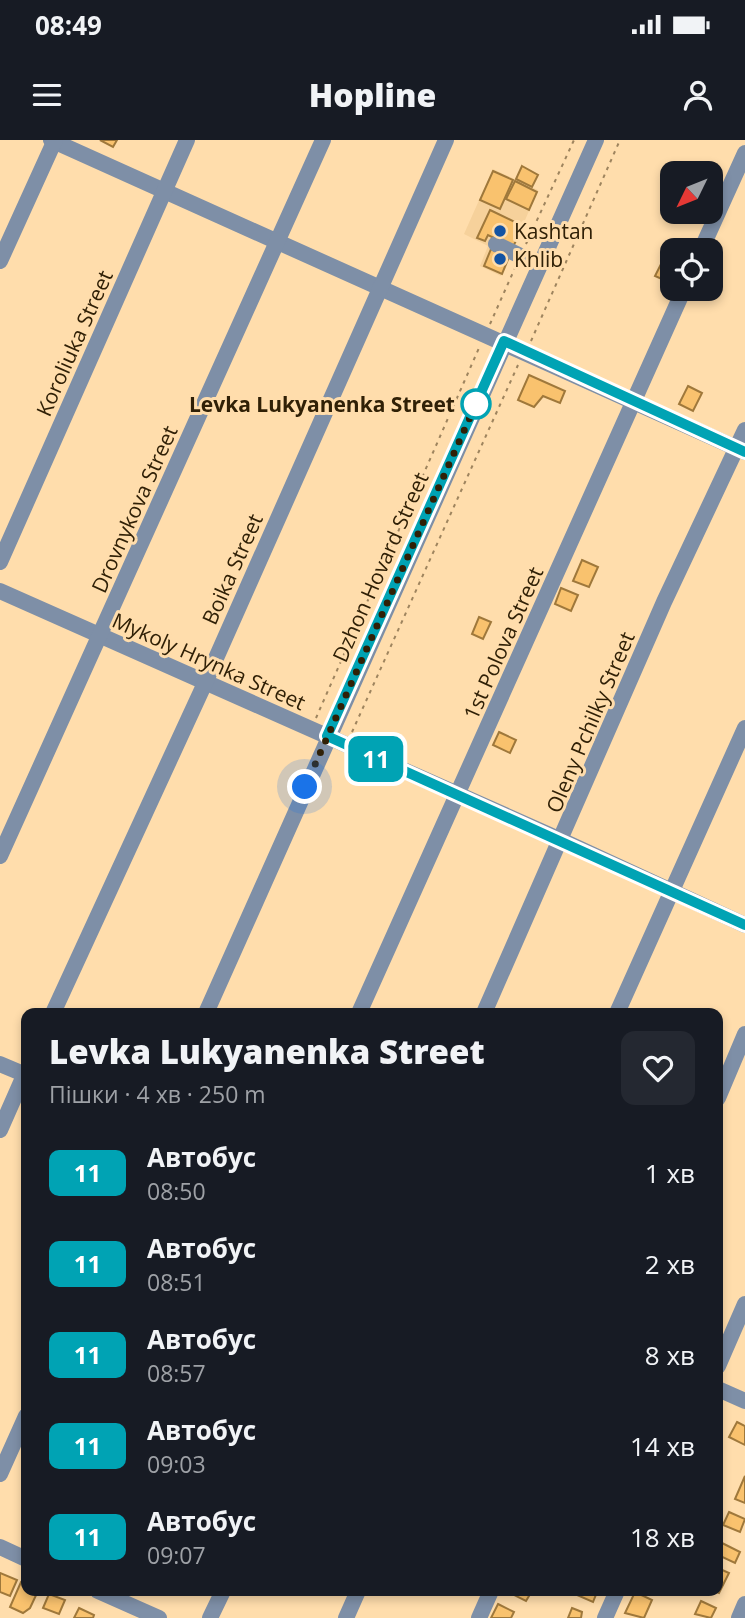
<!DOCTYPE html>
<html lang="uk">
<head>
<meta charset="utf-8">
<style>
	body { margin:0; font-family:"Open Sans",sans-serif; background:#242831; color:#f1f3f6; height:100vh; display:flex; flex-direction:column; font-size:26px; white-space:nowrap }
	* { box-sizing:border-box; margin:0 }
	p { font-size:23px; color:#9ea1a6 }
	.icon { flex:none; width:38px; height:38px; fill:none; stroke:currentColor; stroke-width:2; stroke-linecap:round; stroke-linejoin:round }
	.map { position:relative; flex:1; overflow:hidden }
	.drawer { position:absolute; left:21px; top:868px; width:702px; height:588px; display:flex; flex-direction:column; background:#171b24; border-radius:14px; box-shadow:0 4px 10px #0003 }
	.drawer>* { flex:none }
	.badge { padding:0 14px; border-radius:10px; font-size:24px; line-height:46px }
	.needle { width:46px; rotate:227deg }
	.buttons { position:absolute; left:660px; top:21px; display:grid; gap:14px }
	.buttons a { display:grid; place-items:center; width:63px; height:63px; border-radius:14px; background:#171b24; box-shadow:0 4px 10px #0003; font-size:35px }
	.you { position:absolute; width:35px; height:35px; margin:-18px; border:5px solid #fff; border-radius:50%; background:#1a73e8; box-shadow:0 0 0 10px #1a73e833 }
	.map>.badge { position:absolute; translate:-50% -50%; box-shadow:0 0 0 4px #fff }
	.round { display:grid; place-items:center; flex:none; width:74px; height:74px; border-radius:14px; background:#242831 }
	.headline { display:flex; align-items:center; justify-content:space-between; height:119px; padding:0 28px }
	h1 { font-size:33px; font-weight:800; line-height:52px }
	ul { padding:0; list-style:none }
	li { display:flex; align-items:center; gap:21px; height:91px; padding:0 28px }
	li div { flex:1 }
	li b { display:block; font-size:26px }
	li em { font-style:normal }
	li .badge { min-width:77px; font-weight:700; text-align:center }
	.status { display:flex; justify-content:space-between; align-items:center; height:49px; padding:0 35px; background:#171b24; direction:ltr }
	.status svg { height:19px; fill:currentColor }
	header { display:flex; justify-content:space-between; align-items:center; height:91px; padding:0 28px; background:#171b24; font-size:32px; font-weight:800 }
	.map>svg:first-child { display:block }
	.built { fill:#f6d19b }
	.building { fill:#f9c26e; stroke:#9f783b; stroke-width:2 }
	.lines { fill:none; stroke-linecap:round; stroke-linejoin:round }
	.path { stroke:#9e845e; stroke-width:2; stroke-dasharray:3.5 5; stroke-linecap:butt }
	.minor { stroke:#7e8fa7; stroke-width:16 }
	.line-casing { stroke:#fff; stroke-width:16 }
	.line { stroke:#00a3b4; stroke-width:10 }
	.walk { stroke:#302006; stroke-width:7; stroke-dasharray:0 12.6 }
	.poi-dot { fill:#1353a3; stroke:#ffddac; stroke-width:2.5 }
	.stop-dot { fill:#fff; stroke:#00a3b4; stroke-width:3.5 }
	.labels { text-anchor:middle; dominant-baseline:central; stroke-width:6; stroke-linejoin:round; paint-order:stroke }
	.poi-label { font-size:21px; fill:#302006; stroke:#ffddac; text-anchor:start }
	.street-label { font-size:21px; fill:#302006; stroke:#ffddac }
	.stop-label { font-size:21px; font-weight:bold; fill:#302006; stroke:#ffddac; text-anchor:end }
</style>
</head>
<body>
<div class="status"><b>08:49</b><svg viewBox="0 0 49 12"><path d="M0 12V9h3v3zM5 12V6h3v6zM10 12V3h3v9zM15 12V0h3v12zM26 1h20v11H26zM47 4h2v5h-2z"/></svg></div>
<header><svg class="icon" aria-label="menu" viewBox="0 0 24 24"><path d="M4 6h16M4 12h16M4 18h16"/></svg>Hopline<svg class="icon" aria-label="person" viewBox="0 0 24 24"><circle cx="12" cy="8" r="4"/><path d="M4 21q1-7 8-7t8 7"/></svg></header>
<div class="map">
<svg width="745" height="1478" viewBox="0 0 745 1478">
	<rect width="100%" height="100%" fill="#ffddac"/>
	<polygon class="built" points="493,29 538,50 501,136 480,126 488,106 464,94"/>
	<g class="building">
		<polygon points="100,0 117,0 113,7"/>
		<polygon points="522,26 538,35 532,47 516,39"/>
		<polygon points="493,31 513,40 500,69 480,60"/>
		<polygon points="515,41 537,52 529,70 506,59"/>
		<polygon points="490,70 523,86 513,107 488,95 485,101 477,98"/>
		<polygon points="491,109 509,117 502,134 484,126"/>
		<polygon points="661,124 672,130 671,143 655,136"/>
		<polygon points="529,235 565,251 560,263 543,256 534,267 518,260"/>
		<polygon points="688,246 702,253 693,271 679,264"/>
		<polygon points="582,420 598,427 589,447 573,441"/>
		<polygon points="561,448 578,455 571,471 555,464"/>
		<polygon points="479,477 491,482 483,499 472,494"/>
		<polygon points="499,592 516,600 510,613 493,605"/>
		<polygon points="737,1282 745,1286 745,1305 729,1297"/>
		<polygon points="745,1336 745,1363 735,1359"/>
		<polygon points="729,1372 745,1379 740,1392 723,1385"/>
		<polygon points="722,1403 740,1412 735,1423 718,1415"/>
		<polygon points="720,1429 729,1433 719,1453 714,1451 718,1451"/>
		<polygon points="0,1433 17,1440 10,1456 0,1452"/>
		<polygon points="21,1442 26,1444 26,1451 38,1451 30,1468 23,1473 10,1467"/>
		<polygon points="506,1451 532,1451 526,1461"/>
		<polygon points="579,1451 594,1451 597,1452 593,1462 577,1455"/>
		<polygon points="635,1452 652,1460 644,1478 625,1473"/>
		<polygon points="49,1454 65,1460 59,1474 43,1468"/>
		<polygon points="701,1461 716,1468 711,1478 695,1474"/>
		<polygon points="498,1464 514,1472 511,1478 491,1478"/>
		<polygon points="79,1468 94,1475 93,1478 74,1478"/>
		<polygon points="572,1468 582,1472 581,1478 568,1478"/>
	</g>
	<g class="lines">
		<g class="path">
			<polyline points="526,104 574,0"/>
			<polyline points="490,184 515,128"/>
			<polyline points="531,201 620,0"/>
			<polyline points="316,578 479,208"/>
			<polyline points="352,592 518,225"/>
		</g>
		<g class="minor">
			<polyline points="51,0 745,312"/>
			<polyline points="496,104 539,125"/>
			<polyline points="701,110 745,13"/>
			<polyline points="0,121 55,0"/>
			<polyline points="0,422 187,0"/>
			<polyline points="0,451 561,700 745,785"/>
			<polyline points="0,716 323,0"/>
			<polyline points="53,873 205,543 446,0"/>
			<polyline points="206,873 596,0"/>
			<polyline points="359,873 684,149"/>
			<polyline points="484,873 664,462 745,290"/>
			<polyline points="617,873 745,588"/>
			<polyline points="0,924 26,935"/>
			<polyline points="718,958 745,894"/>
			<polyline points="0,990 26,931"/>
			<polyline points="718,1226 745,1164"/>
			<polyline points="718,1249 745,1261"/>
			<polyline points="0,1334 26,1276"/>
			<polyline points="0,1407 26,1419"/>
			<polyline points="98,1451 159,1478"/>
			<polyline points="210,1478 223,1451"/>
			<polyline points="346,1478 358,1451"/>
			<polyline points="479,1478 491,1451"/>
			<polyline points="605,1478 617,1451"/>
			<polyline points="739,1478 745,1464"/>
		</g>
	</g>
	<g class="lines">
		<defs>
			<polyline id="line" points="745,312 504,201 327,596 745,785"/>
		</defs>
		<use href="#line" class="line-casing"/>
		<use href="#line" class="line"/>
		<polyline class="walk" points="305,647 476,264"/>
	</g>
	<g class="poi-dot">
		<circle cx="500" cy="91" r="7"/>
		<circle cx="500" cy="119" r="7"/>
	</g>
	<circle class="stop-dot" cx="476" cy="264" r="14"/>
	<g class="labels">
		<g class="poi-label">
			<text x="514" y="91">Kashtan</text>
			<text x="514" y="119">Khlib</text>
		</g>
		<g class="street-label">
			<text transform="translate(74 203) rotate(-66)">Koroliuka Street</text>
			<text transform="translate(134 369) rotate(-66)">Drovnykova Street</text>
			<text transform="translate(380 427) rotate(-66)">Dzhon Hovard Street</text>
			<text transform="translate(232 429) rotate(-66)">Boika Street</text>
			<text transform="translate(503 503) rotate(-66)">1st Polova Street</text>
			<text transform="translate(209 521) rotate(24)">Mykoly Hrynka Street</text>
			<text transform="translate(590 582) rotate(-67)">Oleny Pchilky Street</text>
		</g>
		<g class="stop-label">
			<text x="455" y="264">Levka Lukyanenka Street</text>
		</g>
	</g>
</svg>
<div class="buttons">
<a><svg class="needle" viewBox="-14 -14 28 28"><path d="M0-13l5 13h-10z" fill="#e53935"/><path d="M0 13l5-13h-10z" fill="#9ea1a6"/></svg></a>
<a><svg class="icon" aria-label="locate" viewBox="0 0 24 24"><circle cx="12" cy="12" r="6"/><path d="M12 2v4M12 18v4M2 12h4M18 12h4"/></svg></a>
</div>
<div class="you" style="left:305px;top:647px"></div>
<b class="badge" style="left:376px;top:619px;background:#00a3b4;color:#fff">11</b>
<section class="drawer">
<div class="headline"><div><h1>Levka Lukyanenka Street</h1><p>Пішки · 4 хв · 250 m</p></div><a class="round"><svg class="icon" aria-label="heart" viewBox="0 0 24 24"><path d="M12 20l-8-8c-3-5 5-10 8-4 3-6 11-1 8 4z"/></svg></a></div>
<ul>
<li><span class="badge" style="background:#00a3b4;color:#fff">11</span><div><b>Автобус</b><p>08:50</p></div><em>1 хв</em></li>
<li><span class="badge" style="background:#00a3b4;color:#fff">11</span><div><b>Автобус</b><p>08:51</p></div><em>2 хв</em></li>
<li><span class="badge" style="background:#00a3b4;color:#fff">11</span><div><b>Автобус</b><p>08:57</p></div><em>8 хв</em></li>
<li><span class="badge" style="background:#00a3b4;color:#fff">11</span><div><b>Автобус</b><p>09:03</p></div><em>14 хв</em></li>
<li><span class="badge" style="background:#00a3b4;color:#fff">11</span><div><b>Автобус</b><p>09:07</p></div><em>18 хв</em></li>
</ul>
</section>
</div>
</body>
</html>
